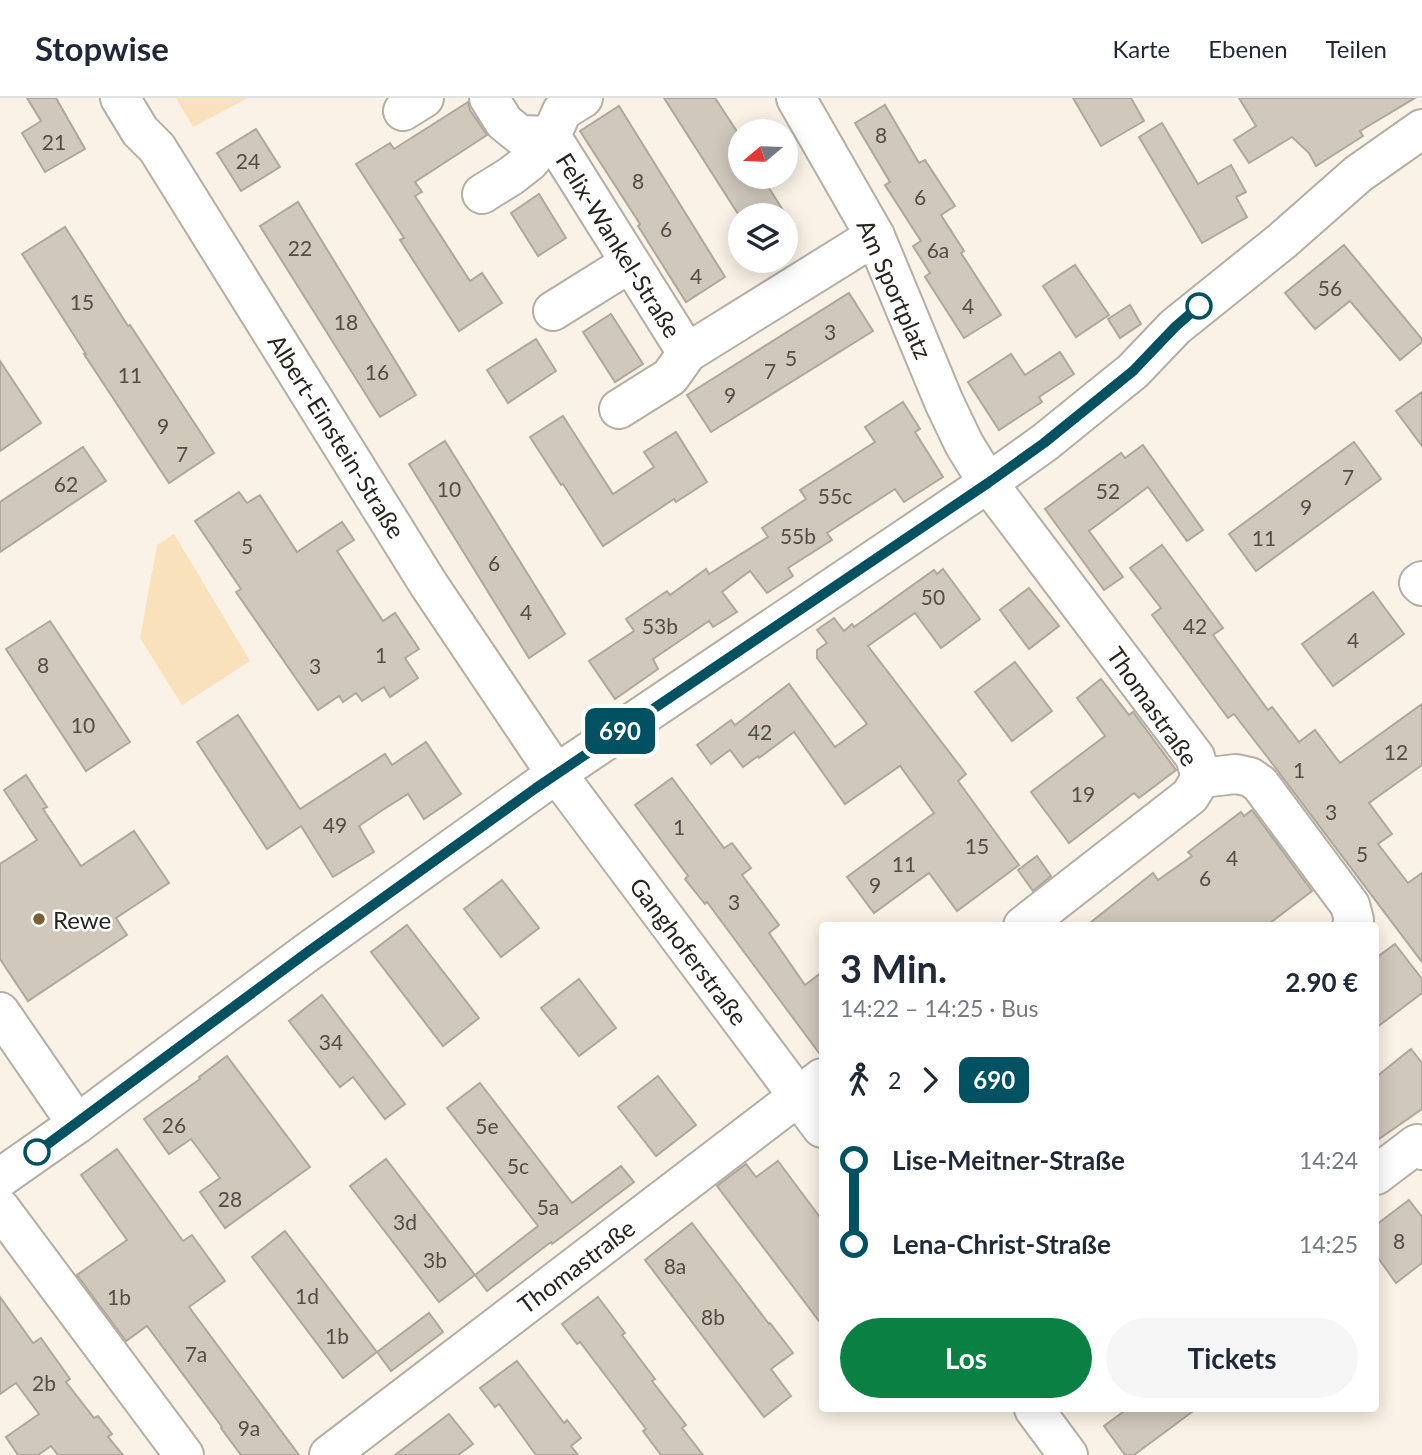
<!DOCTYPE html>
<html lang="de">
<head>
<meta charset="utf-8">
<style>
	body { margin:0; font-family:Lato,sans-serif; background:#f6f6f7; color:#1f2937; height:100vh; display:flex; flex-direction:column; font-size:26px; white-space:nowrap }
	* { box-sizing:border-box; margin:0 }
	p { font-size:23px; color:#747a83 }
	.icon { flex:none; width:38px; height:38px; fill:none; stroke:currentColor; stroke-width:2; stroke-linecap:round; stroke-linejoin:round }
	.map { position:relative; flex:1; overflow:hidden }
	.panel { position:absolute; left:819px; top:824px; width:560px; height:490px; display:flex; flex-direction:column; background:#fff; border-radius:7px; box-shadow:0 4px 18px #0003 }
	.panel>* { flex:none }
	.badge { padding:0 14px; border-radius:10px; font-size:24px; line-height:46px }
	.needle { width:46px; rotate:251deg }
	.controls { position:absolute; left:728px; top:21px; display:grid; gap:14px }
	.controls a { display:grid; place-items:center; width:70px; height:70px; border-radius:50%; background:#fff; box-shadow:0 4px 18px #0003; font-size:35px }
	.map>.badge { position:absolute; translate:-50% -50%; box-shadow:0 0 0 4px #fff }
	.legs { display:flex; align-items:center; gap:10px; height:77px; padding:0 21px; font-size:23px }
	.legs p { margin-inline-start:auto }
	.head { display:flex; align-items:center; justify-content:space-between; height:119px; padding:0 21px }
	h1 { font-size:38px; font-weight:700; line-height:52px }
	.action { display:flex; gap:14px; margin-top:auto; padding:14px 21px }
	.action a { flex:1; height:80px; border-radius:42px; background:#0b8043; color:#fff; font-size:28px; font-weight:700; line-height:80px; text-align:center }
	.action a+a { background:#f6f6f7; color:#1f2937 }
	ul { padding:0 21px; list-style:none }
	li { display:flex; align-items:center; gap:24px; height:84px; font-size:26px }
	li i { display:grid; place-items:center; width:10px; height:100%; margin:0 9px; background:currentColor }
	li i::after { content:''; width:18px; height:18px; margin:-9px; border:5px solid; border-radius:50%; background:#fff }
	li p { margin-inline-start:auto }
	li:first-child i { background:linear-gradient(#0000 50%,currentColor 0) }
	li:last-child i { background:linear-gradient(currentColor 50%,#0000 0) }
	header { display:flex; align-items:center; gap:42px; box-sizing:border-box; height:98px; padding:0 35px; background:#fff; border-bottom:2px solid #e0e1e3 }
	header strong { font-size:33px }
	nav { display:flex; gap:38px; margin-inline-start:auto; font-size:24px }
	.map>svg:first-child { display:block }
	.green { fill:#f9e1bb }
	.building { fill:#cfc8bb; stroke:#afa79c; stroke-width:2 }
	.lines { fill:none; stroke-linecap:round; stroke-linejoin:round }
	.minor-casing { stroke:#b5aea2; stroke-width:42 }
	.minor { stroke:#fff; stroke-width:38 }
	.line-1-casing { stroke:#fff; stroke-width:16 }
	.line-1 { stroke:#005262; stroke-width:10 }
	.stop-1-dot { fill:#fff; stroke:#005262; stroke-width:3.5 }
	.poi-dot { fill:#795f31; stroke:#fff; stroke-width:2.5 }
	.labels { text-anchor:middle; dominant-baseline:central; stroke-width:5; stroke-linejoin:round; paint-order:stroke }
	.number-label { font-size:21px; fill:#514d47 }
	.street-label { font-size:24px; fill:#272420; stroke:#fff }
	.poi-label { font-size:24px; fill:#272420; stroke:#fff; text-anchor:start }
</style>
</head>
<body>
<header>
<strong>Stopwise</strong>
<nav><a>Karte</a><a>Ebenen</a><a>Teilen</a></nav>
</header>
<div class="map">
<svg width="1422" height="1357" viewBox="0 0 1422 1357">
	<rect width="100%" height="100%" fill="#faf2e6"/>
	<g class="green">
		<polygon points="176,0 248,0 193,29"/>
		<polygon points="174,436 250,563 182,607 140,540 157,447"/>
	</g>
	<g class="building">
		<polygon points="27,0 56,0 85,51 45,74 22,35 41,23"/>
		<polygon points="664,0 715,0 740,38 740,79 762,79 786,117 740,117 740,119"/>
		<polygon points="1073,0 1131,0 1144,23 1101,48"/>
		<polygon points="1239,0 1415,0 1360,33 1363,38 1316,68 1309,55 1292,39 1249,65 1234,42 1256,28"/>
		<polygon points="468,4 470,12 487,37 415,84 422,94 415,98 470,183 482,175 502,205 459,233 400,142 404,140 356,66 390,45 394,51"/>
		<polygon points="885,7 919,65 925,62 955,108 941,117 964,153 961,155 1001,217 964,240 925,179 930,175 913,148 921,143 885,87 890,84 855,25"/>
		<polygon points="619,8 725,179 686,204 638,128 640,126 580,33"/>
		<polygon points="1162,25 1198,86 1231,67 1246,94 1236,99 1247,119 1202,145 1139,39"/>
		<polygon points="256,31 280,69 241,93 217,55"/>
		<polygon points="539,96 566,140 538,158 511,115"/>
		<polygon points="298,104 416,297 380,319 260,128"/>
		<polygon points="65,129 128,228 130,227 214,355 169,385 84,256 86,256 22,156"/>
		<polygon points="1344,147 1422,241 1422,244 1400,262 1350,203 1315,231 1285,195"/>
		<polygon points="1075,167 1109,217 1076,239 1043,188"/>
		<polygon points="849,195 873,233 711,334 687,297"/>
		<polygon points="1130,207 1141,226 1120,240 1108,221"/>
		<polygon points="611,216 643,266 615,284 583,234"/>
		<polygon points="536,241 556,273 508,305 487,272"/>
		<polygon points="1060,254 1074,276 1039,299 1042,304 999,332 968,284 1011,256 1025,277"/>
		<polygon points="0,263 41,325 0,353"/>
		<polygon points="1422,294 1422,348 1396,313"/>
		<polygon points="903,304 920,331 915,334 943,379 904,404 895,391 827,435 832,442 788,470 793,478 767,495 750,473 722,494 737,514 713,529 709,523 653,561 658,571 615,601 589,563 634,533 626,521 667,493 670,497 706,471 709,476 768,439 762,430 806,401 800,392 875,344 865,329"/>
		<polygon points="563,318 613,396 654,369 644,354 676,334 707,384 676,404 674,401 603,448 563,386 561,387 530,339"/>
		<polygon points="445,343 565,536 529,560 409,366"/>
		<polygon points="1354,344 1381,381 1256,473 1229,436"/>
		<polygon points="1143,347 1203,432 1187,443 1148,389 1089,433 1123,479 1104,492 1045,411 1121,355 1125,360"/>
		<polygon points="83,349 106,383 0,454 0,404"/>
		<polygon points="239,394 247,405 260,397 297,454 342,424 354,442 337,453 383,523 395,515 419,551 405,560 418,580 390,599 384,589 362,603 356,595 343,604 339,598 318,612 236,494 241,491 195,423"/>
		<polygon points="1162,447 1223,530 1213,537 1268,612 1272,609 1299,644 1315,632 1340,665 1422,606 1422,667 1369,705 1392,736 1378,746 1408,785 1422,775 1422,864 1268,660 1234,616 1228,620 1152,517 1161,510 1130,470"/>
		<polygon points="943,471 980,521 941,550 915,515 868,548 966,676 958,683 1019,767 957,813 929,775 874,815 847,779 934,715 900,668 845,706 794,634 759,660 758,658 743,669 730,652 711,666 697,647 731,622 735,627 789,586 835,649 867,626 817,560 817,552 827,545 817,532 834,520 844,533 852,526 854,529 934,472 937,476"/>
		<polygon points="1029,490 1059,528 1029,551 1000,512"/>
		<polygon points="1373,494 1404,536 1333,588 1302,546"/>
		<polygon points="50,523 130,644 86,673 6,551"/>
		<polygon points="1015,564 1052,613 1012,643 975,594"/>
		<polygon points="1101,581 1129,617 1133,614 1176,672 1139,700 1134,695 1069,745 1031,694 1105,638 1077,600"/>
		<polygon points="238,617 300,711 385,656 392,667 426,644 461,696 424,721 408,696 381,713 359,728 374,754 333,779 301,728 267,751 197,644"/>
		<polygon points="26,677 47,709 43,711 81,768 134,733 169,785 116,820 127,837 28,903 0,861 0,766 37,742 4,692"/>
		<polygon points="672,680 724,750 732,745 751,770 742,777 779,827 769,835 805,887 822,874 822,959 707,804 705,806 685,781 688,778 635,707"/>
		<polygon points="1252,712 1312,793 1266,828 1086,828 1153,775 1158,782 1192,758 1188,754 1241,714 1244,718"/>
		<polygon points="1037,758 1051,778 1033,793 1018,772"/>
		<polygon points="502,782 539,830 501,859 464,811"/>
		<polygon points="407,827 479,920 443,948 371,854"/>
		<polygon points="1395,846 1422,881 1422,895 1376,930 1376,860"/>
		<polygon points="579,881 616,930 579,958 541,910"/>
		<polygon points="322,897 405,1006 385,1021 353,979 340,989 289,923"/>
		<polygon points="1411,951 1422,965 1422,1011 1376,1043 1376,979"/>
		<polygon points="227,958 310,1069 225,1130 200,1094 220,1080 191,1041 169,1056 144,1021 200,981 199,979"/>
		<polygon points="658,978 696,1027 656,1058 618,1009"/>
		<polygon points="480,985 572,1105 621,1068 634,1084 552,1146 551,1144 487,1193 475,1177 439,1204 350,1088 386,1061 475,1177 538,1128 447,1010"/>
		<polygon points="117,1051 183,1143 192,1137 225,1183 189,1209 299,1357 241,1357 221,1330 222,1329 147,1228 126,1243 77,1177 127,1142 81,1077"/>
		<polygon points="778,1063 822,1122 822,1227 717,1088 746,1066 756,1079"/>
		<polygon points="1409,1102 1422,1119 1422,1165 1396,1185 1376,1157 1376,1127"/>
		<polygon points="692,1125 769,1226 770,1225 793,1255 771,1271 791,1298 764,1319 645,1162"/>
		<polygon points="285,1133 377,1254 429,1215 443,1234 391,1273 377,1254 343,1280 252,1159"/>
		<polygon points="0,1199 33,1245 41,1240 70,1281 66,1284 94,1320 98,1318 112,1336 108,1339 123,1357 58,1357 51,1348 38,1357 18,1357 6,1339 39,1316 16,1285 0,1296"/>
		<polygon points="598,1199 625,1235 622,1237 655,1281 652,1283 686,1327 682,1330 703,1357 661,1357 643,1333 646,1331 580,1244 577,1246 562,1226"/>
		<polygon points="517,1263 564,1325 567,1322 581,1340 571,1348 578,1357 536,1357 499,1306 495,1309 480,1290"/>
		<polygon points="1127,1311 1196,1311 1134,1357 1125,1357 1104,1328"/>
		<polygon points="449,1316 473,1346 458,1357 395,1357"/>
	</g>
	<g class="lines">
		<defs>
			<g id="minor">
				<polyline points="120,0 140,33 157,50 429,487 548,664 822,1030"/>
				<polyline points="489,0 504,24 520,37 551,38"/>
				<polyline points="583,0 562,13 551,38 687,255"/>
				<polyline points="796,0 875,138 944,304 964,346 988,385 1195,659 1201,680 1190,698 1023,828"/>
				<polyline points="403,13 424,0"/>
				<polyline points="482,96 511,78 529,64 551,38"/>
				<polyline points="553,213 630,165"/>
				<polyline points="619,311 670,279 687,255 875,138"/>
				<polyline points="1422,483 1419,485 1422,488"/>
				<polyline points="1201,680 1236,676 1250,679 1260,686 1350,807 1354,822 1352,828"/>
				<polyline points="0,914 77,1026"/>
				<polyline points="1376,1077 1417,1046 1422,1052"/>
				<polyline points="0,1080 77,1026 309,853 556,676 988,385 1044,345 1133,273 1175,229 1282,143 1358,76 1422,31"/>
				<polyline points="0,1110 184,1357"/>
				<polyline points="1034,1311 1068,1357"/>
				<polyline points="329,1357 822,980"/>
			</g>
		</defs>
		<use href="#minor" class="minor-casing"/>
		<use href="#minor" class="minor"/>
	</g>
	<g class="lines">
		<defs>
			<polyline id="line-1" points="37,1054 309,853 536,690 988,385 1044,345 1133,273 1175,229 1199,208"/>
		</defs>
		<use href="#line-1" class="line-1-casing"/>
		<use href="#line-1" class="line-1"/>
	</g>
	<g class="stop-1-dot">
		<circle cx="1199" cy="208" r="12"/>
		<circle cx="37" cy="1054" r="12"/>
	</g>
	<circle class="poi-dot" cx="39" cy="821" r="7"/>
	<g class="labels">
		<g class="number-label">
			<text x="881" y="36">8</text>
			<text x="54" y="43">21</text>
			<text x="248" y="62">24</text>
			<text x="638" y="82">8</text>
			<text x="920" y="98">6</text>
			<text x="666" y="130">6</text>
			<text x="300" y="149">22</text>
			<text x="938" y="151">6a</text>
			<text x="696" y="177">4</text>
			<text x="1330" y="189">56</text>
			<text x="82" y="203">15</text>
			<text x="968" y="207">4</text>
			<text x="346" y="223">18</text>
			<text x="830" y="233">3</text>
			<text x="791" y="259">5</text>
			<text x="770" y="272">7</text>
			<text x="377" y="273">16</text>
			<text x="130" y="276">11</text>
			<text x="730" y="296">9</text>
			<text x="163" y="327">9</text>
			<text x="182" y="355">7</text>
			<text x="1348" y="378">7</text>
			<text x="66" y="385">62</text>
			<text x="449" y="390">10</text>
			<text x="1108" y="392">52</text>
			<text x="835" y="397">55c</text>
			<text x="1306" y="408">9</text>
			<text x="798" y="437">55b</text>
			<text x="1264" y="439">11</text>
			<text x="247" y="447">5</text>
			<text x="494" y="464">6</text>
			<text x="933" y="498">50</text>
			<text x="526" y="513">4</text>
			<text x="660" y="527">53b</text>
			<text x="1195" y="527">42</text>
			<text x="1353" y="541">4</text>
			<text x="381" y="556">1</text>
			<text x="43" y="566">8</text>
			<text x="315" y="567">3</text>
			<text x="83" y="626">10</text>
			<text x="760" y="633">42</text>
			<text x="1396" y="653">12</text>
			<text x="1299" y="671">1</text>
			<text x="1083" y="695">19</text>
			<text x="1331" y="713">3</text>
			<text x="335" y="726">49</text>
			<text x="679" y="728">1</text>
			<text x="977" y="747">15</text>
			<text x="1362" y="755">5</text>
			<text x="1232" y="759">4</text>
			<text x="904" y="765">11</text>
			<text x="1205" y="779">6</text>
			<text x="875" y="786">9</text>
			<text x="734" y="803">3</text>
			<text x="331" y="943">34</text>
			<text x="174" y="1026">26</text>
			<text x="487" y="1027">5e</text>
			<text x="518" y="1067">5c</text>
			<text x="230" y="1100">28</text>
			<text x="548" y="1108">5a</text>
			<text x="405" y="1123">3d</text>
			<text x="1399" y="1142">8</text>
			<text x="435" y="1161">3b</text>
			<text x="675" y="1167">8a</text>
			<text x="307" y="1197">1d</text>
			<text x="119" y="1198">1b</text>
			<text x="713" y="1218">8b</text>
			<text x="337" y="1237">1b</text>
			<text x="196" y="1255">7a</text>
			<text x="44" y="1284">2b</text>
			<text x="249" y="1329">9a</text>
		</g>
		<g class="street-label">
			<text transform="translate(619 147) rotate(58)">Felix-Wankel-Straße</text>
			<text transform="translate(895 191) rotate(66)">Am Sportplatz</text>
			<text transform="translate(337 338) rotate(58)">Albert-Einstein-Straße</text>
			<text transform="translate(1153 608) rotate(55)">Thomastraße</text>
			<text transform="translate(689 853) rotate(53)">Ganghoferstraße</text>
			<text transform="translate(576 1168) rotate(-37)">Thomastraße</text>
		</g>
		<g class="poi-label">
			<text x="53" y="821">Rewe</text>
		</g>
	</g>
</svg>
<div class="controls">
<a><svg class="needle" viewBox="-14 -14 28 28"><path d="M0-13l5 13h-10z" fill="#e53935"/><path d="M0 13l5-13h-10z" fill="#747a83"/></svg></a>
<a><svg class="icon" aria-label="layers" viewBox="0 0 24 24"><path d="M12 4l9 5-9 5-9-5zM3 14l9 5 9-5"/></svg></a>
</div>
<b class="badge" style="left:620px;top:633px;background:#005262;color:#fff">690</b>
<section class="panel">
<div class="head"><div><h1>3 Min.</h1><p>14:22 – 14:25 · Bus</p></div><b>2.90 €</b></div>
<div class="legs"><svg class="icon" aria-label="walk" viewBox="0 0 24 24"><circle cx="13" cy="4" r="2"/><path d="M13 8l-2 6 4 7M11 14l-3 7M7 12l3-4h3l4 4"/></svg>2<svg class="icon" aria-label="forward" viewBox="0 0 24 24"><path d="M9 5l7 7-7 7"/></svg><b class="badge" style="background:#005262;color:#fff">690</b></div>
<ul>
<li><i style="color:#005262"></i><b>Lise-Meitner-Straße</b><p>14:24</p></li>
<li><i style="color:#005262"></i><b>Lena-Christ-Straße</b><p>14:25</p></li>
</ul>
<div class="action"><a>Los</a><a>Tickets</a></div>
</section>
</div>
</body>
</html>
